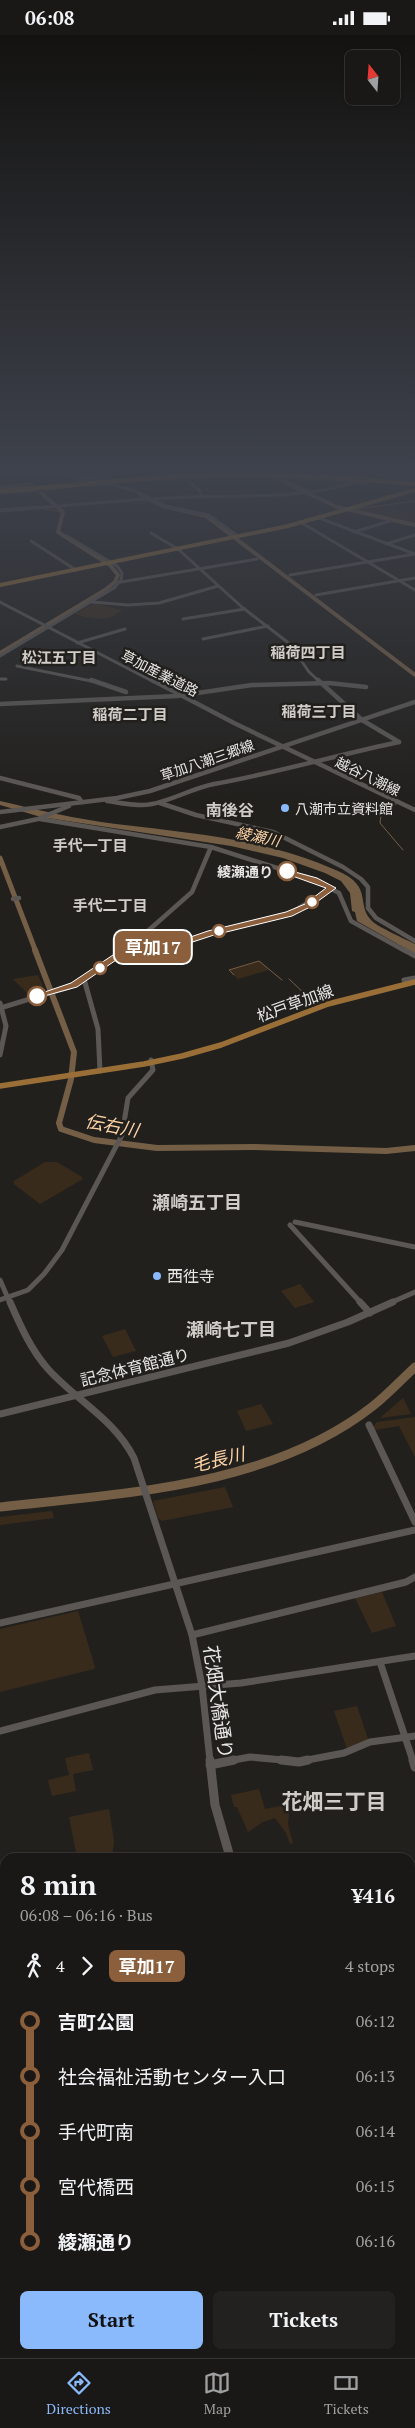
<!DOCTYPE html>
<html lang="en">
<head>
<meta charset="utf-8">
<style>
	body { margin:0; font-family:"PT Serif","Noto Sans JP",serif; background:#23211f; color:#f1f3f6; height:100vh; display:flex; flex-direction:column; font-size:19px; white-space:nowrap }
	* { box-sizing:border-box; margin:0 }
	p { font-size:16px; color:#9fa0a1 }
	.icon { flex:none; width:28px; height:28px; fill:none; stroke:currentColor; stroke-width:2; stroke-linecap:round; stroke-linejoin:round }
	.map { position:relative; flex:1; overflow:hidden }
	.sheet { position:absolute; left:0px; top:1818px; width:415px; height:506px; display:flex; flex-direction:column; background:#1a1816; border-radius:15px 15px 0 0; box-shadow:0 1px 4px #0004,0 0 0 1px #383735 }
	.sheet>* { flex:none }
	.badge { padding:0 10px; border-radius:8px; font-size:18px; line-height:32px }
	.needle { width:32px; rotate:343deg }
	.fabs { position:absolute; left:345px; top:15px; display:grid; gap:10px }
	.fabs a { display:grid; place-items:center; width:55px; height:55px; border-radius:8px; background:#1a1816; box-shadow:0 1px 4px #0004,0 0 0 1px #383735; font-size:25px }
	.map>.badge { position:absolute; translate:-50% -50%; box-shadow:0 0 0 2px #fff }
	.legs { display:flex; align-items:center; gap:8px; height:55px; padding:0 20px; font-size:16px }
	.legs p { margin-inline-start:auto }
	.head { display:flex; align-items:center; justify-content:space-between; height:85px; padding:0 20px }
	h1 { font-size:28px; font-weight:800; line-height:38px }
	.cta { display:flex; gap:10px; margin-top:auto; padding:10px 20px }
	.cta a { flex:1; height:58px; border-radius:8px; background:#8bbafc; color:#111; font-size:20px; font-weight:800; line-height:58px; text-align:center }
	.cta a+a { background:#23211f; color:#f1f3f6 }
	ul { padding:0 20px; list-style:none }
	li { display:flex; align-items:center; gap:18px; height:55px; font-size:19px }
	li i { display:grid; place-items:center; width:8px; height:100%; margin:0 6px; background:currentColor }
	li i::after { content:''; width:12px; height:12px; margin:-6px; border:4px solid; border-radius:50%; background:#1a1816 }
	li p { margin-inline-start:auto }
	li:first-child i { background:linear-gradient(#0000 50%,currentColor 0) }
	li:last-child i { background:linear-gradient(currentColor 50%,#0000 0) }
	.status { display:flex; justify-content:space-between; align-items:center; height:35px; padding:0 25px; background:#1a1816; direction:ltr }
	.status svg { height:14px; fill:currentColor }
	.dock { display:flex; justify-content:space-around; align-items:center; height:70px; border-top:1px solid #383735; background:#1a1816; font-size:14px; color:#9fa0a1 }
	.dock a { display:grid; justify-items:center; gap:2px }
	.dock .active { color:#8bbafc }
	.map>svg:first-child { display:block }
	.green { fill:#392b1c }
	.water { fill:#745e46 }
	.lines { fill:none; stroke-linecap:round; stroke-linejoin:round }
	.stream { stroke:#745e46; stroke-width:1 }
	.canal { stroke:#745e46; stroke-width:2 }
	.river-far3 { stroke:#745e46; stroke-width:4 }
	.river-far2 { stroke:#745e46; stroke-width:5 }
	.river-far1 { stroke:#745e46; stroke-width:6 }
	.river { stroke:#745e46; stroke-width:9 }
	.secondary-far4 { stroke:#5b5754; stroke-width:3 }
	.secondary-far3 { stroke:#5b5754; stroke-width:4.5 }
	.secondary-far2 { stroke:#5b5754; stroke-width:5 }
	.secondary-far1 { stroke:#5b5754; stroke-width:7 }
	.secondary { stroke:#5b5754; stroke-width:9 }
	.primary-far1 { stroke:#996f37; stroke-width:4 }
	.primary { stroke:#996f37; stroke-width:5.5 }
	.highway { stroke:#c27f23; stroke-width:4.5 }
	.line-1 { fill:#8b5e3c; stroke:#fff }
	.poi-dot { fill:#8bbafc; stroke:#22201d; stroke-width:2 }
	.stop-1-dot { fill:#fff; stroke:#8b5e3c; stroke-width:2.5 }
	.labels { text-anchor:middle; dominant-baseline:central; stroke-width:5; stroke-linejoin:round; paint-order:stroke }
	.far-street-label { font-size:14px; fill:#e9e7e5; stroke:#22201d }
	.far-poi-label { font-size:14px; fill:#e9e7e5; stroke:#22201d; text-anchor:start }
	.far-stop-label { font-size:14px; font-weight:bold; fill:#e9e7e5; stroke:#22201d; text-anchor:end }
	.far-neighbourhood-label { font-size:15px; font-weight:bold; fill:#d0ccc8; stroke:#22201d }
	.far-water-label { font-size:15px; font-style:italic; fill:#fdd3a6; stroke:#22201d }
	.far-quarter-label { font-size:16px; font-weight:bold; fill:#d0ccc8; stroke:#22201d }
	.street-label { font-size:16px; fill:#e9e7e5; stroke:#22201d }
	.poi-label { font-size:16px; fill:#e9e7e5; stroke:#22201d; text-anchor:start }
	.water-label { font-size:18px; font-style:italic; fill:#fdd3a6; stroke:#22201d }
	.neighbourhood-label { font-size:18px; font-weight:bold; fill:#d0ccc8; stroke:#22201d }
	.near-street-label { font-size:19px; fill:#e9e7e5; stroke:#22201d }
	.near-neighbourhood-label { font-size:21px; font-weight:bold; fill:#d0ccc8; stroke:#22201d }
</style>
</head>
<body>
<div class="status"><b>06:08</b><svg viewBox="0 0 49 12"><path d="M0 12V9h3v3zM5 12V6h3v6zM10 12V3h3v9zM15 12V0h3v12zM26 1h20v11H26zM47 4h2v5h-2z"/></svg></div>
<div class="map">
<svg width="415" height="2323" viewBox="0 0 415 2323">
	<rect width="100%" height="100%" fill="#22201d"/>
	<g class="green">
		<polygon points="415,466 388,472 415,479 415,489 349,475"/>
		<path d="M94,568l28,7c-12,13 -32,9 -47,4z"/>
		<polygon points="260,926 269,935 238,944 229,935"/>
		<polygon points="38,940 45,956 30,961 13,944"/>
		<polygon points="45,1127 57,1127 82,1142 83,1144 40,1169 14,1149 14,1146"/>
		<polygon points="300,1249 314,1267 295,1273 281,1256"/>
		<polygon points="125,1294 136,1316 113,1322 102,1301"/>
		<polygon points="403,1363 411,1379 380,1383"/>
		<polygon points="261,1369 273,1389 246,1396 237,1376"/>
		<polygon points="415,1382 415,1422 399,1391 375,1395 373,1392 377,1387"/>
		<polygon points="225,1452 233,1472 162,1486 158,1483 153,1466"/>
		<polygon points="52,1476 54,1483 0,1490 0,1482"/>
		<polygon points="382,1557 396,1591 372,1598 355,1563"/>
		<polygon points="78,1576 95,1632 94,1634 0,1657 0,1594"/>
		<polygon points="357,1671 368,1704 347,1714 334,1676"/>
		<polygon points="89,1718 93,1735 73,1739 76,1756 52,1761 48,1745 69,1740 65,1723"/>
		<polygon points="259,1754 265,1774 290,1769 288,1789 293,1808 290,1809 286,1798 275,1783 263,1787 248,1797 237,1772 234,1772 231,1760"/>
		<polygon points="109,1774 114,1806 112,1822 77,1822 69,1782"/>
	</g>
	<path class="water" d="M0,766c38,9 76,18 116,23 74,9 152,15 222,47 36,16 17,33 34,50 6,6 33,18 43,23v10l-58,-33 -2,-9 -3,-1 -2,-18 -9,-12 -16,-8 -42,-15 -52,-12 -190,-29 -41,-12z"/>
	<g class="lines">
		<g class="stream">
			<polyline points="356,439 370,441"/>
			<polyline points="386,442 415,444"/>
			<polyline points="0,474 39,471"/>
			<polyline points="45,474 63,477"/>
			<polyline points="355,474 415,466"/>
			<polyline points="396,769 379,772 376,778 381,780 380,788 403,815"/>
			<polyline points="234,940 229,935 259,926 282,945"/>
			<polyline points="289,944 308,962"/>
		</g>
		<g class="canal">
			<polyline points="319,439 368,443"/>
			<polyline points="289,443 324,445"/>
			<polyline points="330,445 367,448"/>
			<polyline points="88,451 97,450"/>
			<polyline points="45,455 71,452"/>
			<polyline points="0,458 37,456"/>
		</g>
		<g class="river-far3">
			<polyline points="267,439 337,472 415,490"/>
			<polyline points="81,445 96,443"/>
			<polyline points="0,453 31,449 33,451"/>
			<polyline points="141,460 163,471 206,481 415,640"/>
			<polyline points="0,618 105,555 115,547 118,540 110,530 58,497 63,477 41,458"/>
		</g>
		<polyline class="river-far2" points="0,823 36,917"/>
		<polyline class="river-far1" points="35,915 74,1017 71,1044 59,1088 61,1094 94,1105 157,1113 254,1112 386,1116 415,1113"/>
		<path class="river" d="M0,1472c125,-14 270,-20 373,-101 15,-12 28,-26 42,-39"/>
		<g class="secondary-far4">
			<polyline points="59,439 114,450 135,456 166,471 209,480 239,502"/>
			<polyline points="180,439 200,456 201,462"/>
			<polyline points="413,439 415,440"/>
			<polyline points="281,441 282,444 307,456"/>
			<polyline points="373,442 382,439"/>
			<path d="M0,476c63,-5 127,-12 190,-14 54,-2 111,2 163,-14"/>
			<polyline points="319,483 415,519"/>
			<polyline points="302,488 415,555"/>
			<polyline points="354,497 390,486"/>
			<polyline points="151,498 178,514 243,573 290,609 309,637 320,647"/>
			<polyline points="31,506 76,535"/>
			<polyline points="386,509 415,500"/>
			<polyline points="290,540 415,519"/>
			<polyline points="121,547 257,524"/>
			<polyline points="316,560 415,543"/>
			<polyline points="0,567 154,647"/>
			<polyline points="92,567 128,570 159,568 218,551"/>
			<polyline points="183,584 245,574"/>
			<polyline points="203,604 268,591"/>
			<polyline points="77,608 125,594"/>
			<polyline points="0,621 114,553 121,545 122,538 117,531 67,501"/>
			<polyline points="17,631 96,647"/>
			<polyline points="0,644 6,644"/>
		</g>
		<g class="secondary-far3">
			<polyline points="91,645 126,657"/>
			<polyline points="152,645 236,689 415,775"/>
			<polyline points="318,645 362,685 399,707"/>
			<polyline points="0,669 177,661 252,650 329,648 366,652"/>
			<polyline points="0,743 79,763 82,767"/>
			<path d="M107,766c15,2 31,6 45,3 21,-4 41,-16 62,-20 62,-11 123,-29 185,-42"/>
			<polyline points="160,768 196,780 273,797 343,832 361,844 368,852 368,873 376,883 415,906"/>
			<polyline points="0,777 117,763 150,756 415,667"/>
			<polyline points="40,784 211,812 315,845 339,858 351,886 407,917"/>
			<polyline points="0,792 38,784 69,771"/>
			<polyline points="13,864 19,863"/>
			<polyline points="131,912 171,912 211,898 289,879 332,853"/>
			<polyline points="124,917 192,857 211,812"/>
		</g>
		<g class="secondary-far2">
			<polyline points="405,915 415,921"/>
			<polyline points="84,944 98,994 100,1036"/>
			<polyline points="406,949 404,945 415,943"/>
			<polyline points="0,968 6,991 0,1020"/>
			<polyline points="0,973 69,952 125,915"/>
			<polyline points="295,1187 415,1212"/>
			<polyline points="290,1190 361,1268"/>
			<polyline points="0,1245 10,1268"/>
			<polyline points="0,1265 28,1255 44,1239 62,1215 122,1100 128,1063 153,1035 151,1025"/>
			<polyline points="390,1268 415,1257"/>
		</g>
		<g class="secondary-far1">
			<path d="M10,1267c10,23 21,48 38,67 29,32 66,50 86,89l58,177 10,51 8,75"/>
			<polyline points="360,1267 370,1278"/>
			<polyline points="0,1379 289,1308 348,1287 393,1267"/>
			<polyline points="369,1390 415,1487"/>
			<polyline points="0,1588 415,1495"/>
			<polyline points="192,1600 406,1547 415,1542"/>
			<polyline points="380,1627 413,1726"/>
			<polyline points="0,1696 155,1655 241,1648 415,1621"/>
			<polyline points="228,1726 250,1722 294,1726"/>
			<polyline points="302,1726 344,1718 370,1707 415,1701"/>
		</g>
		<g class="secondary">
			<polyline points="210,1725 215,1770 230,1822"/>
			<polyline points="281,1725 299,1727 308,1725"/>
			<polyline points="413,1725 415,1732"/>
			<polyline points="210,1730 234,1725"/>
			<polyline points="410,1833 415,1832"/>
			<polyline points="0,1932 5,1931"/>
			<polyline points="410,1954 415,1952"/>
			<polyline points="0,2077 5,2104"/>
			<polyline points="0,2113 5,2111"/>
			<polyline points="410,2120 415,2117"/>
			<polyline points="410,2280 415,2277"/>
			<polyline points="62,2319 63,2323"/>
			<polyline points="386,2319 387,2323"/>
			<polyline points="332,2323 340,2319"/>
		</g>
		<polyline class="primary-far1" points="0,550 288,491 415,455"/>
		<polyline class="primary" points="0,1051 144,1029 182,1021 221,1010 328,969 415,947"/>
		<path class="highway" d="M0,456c71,-5 142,-14 213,-16 68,-2 135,3 202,9"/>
	</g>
	<linearGradient id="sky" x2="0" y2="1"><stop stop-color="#131210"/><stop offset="0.57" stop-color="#3e424c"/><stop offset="1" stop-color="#3e424c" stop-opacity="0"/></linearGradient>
	<rect width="415" height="764" fill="url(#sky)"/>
	<polygon class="line-1" points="284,834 317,843 336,853 310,872 292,881 214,900 171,914 132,914 77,952 37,963 33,961 71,948 128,910 170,909 208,896 286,877 305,869 326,853 284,838"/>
	<g class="poi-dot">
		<circle cx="285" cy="773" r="5"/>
		<circle cx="157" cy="1241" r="5"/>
	</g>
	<g class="stop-1-dot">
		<circle cx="287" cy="836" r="9"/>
		<circle cx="312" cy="867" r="6"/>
		<circle cx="219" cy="896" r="6"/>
		<circle cx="100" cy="933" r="6"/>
		<circle cx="37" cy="961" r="9"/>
	</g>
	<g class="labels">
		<g class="far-street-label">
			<text transform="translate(160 638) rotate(27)">草加産業道路</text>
			<text transform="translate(207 725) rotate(-19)">草加八潮三郷線</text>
			<text transform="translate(368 741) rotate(26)">越谷八潮線</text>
		</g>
		<g class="far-poi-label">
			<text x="295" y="773">八潮市立資料館</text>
		</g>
		<g class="far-stop-label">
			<text x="273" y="836">綾瀬通り</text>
		</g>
		<g class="far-neighbourhood-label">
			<text x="308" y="617">稲荷四丁目</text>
			<text x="59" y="622">松江五丁目</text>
			<text x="319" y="676">稲荷三丁目</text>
			<text x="130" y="679">稲荷二丁目</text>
			<text x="90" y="810">手代一丁目</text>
			<text x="110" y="870">手代二丁目</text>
		</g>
		<g class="far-water-label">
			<text transform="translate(258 801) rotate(12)">綾瀬川</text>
		</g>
		<g class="far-quarter-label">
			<text x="230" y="775">南後谷</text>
		</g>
		<g class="street-label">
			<text transform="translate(295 968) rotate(-20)">松戸草加線</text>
			<text transform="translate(135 1332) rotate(-14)">記念体育館通り</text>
		</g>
		<g class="poi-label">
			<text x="167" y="1241">西徃寺</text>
		</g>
		<g class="water-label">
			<text transform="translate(112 1090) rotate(11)">伝右川</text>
			<text transform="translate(218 1424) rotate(-13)">毛長川</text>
		</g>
		<g class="neighbourhood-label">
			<text x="197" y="1167">瀬崎五丁目</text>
			<text x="231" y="1294">瀬崎七丁目</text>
		</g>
		<g class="near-street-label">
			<text transform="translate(219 1667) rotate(82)">花畑大橋通り</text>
		</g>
		<g class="near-neighbourhood-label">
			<text x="334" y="1766">花畑三丁目</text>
		</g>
	</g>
</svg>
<div class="fabs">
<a><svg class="needle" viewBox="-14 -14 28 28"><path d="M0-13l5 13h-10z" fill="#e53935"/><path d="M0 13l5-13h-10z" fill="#9fa0a1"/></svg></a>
</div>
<b class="badge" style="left:153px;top:912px;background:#8b5e3c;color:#fff">草加17</b>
<section class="sheet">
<div class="head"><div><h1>8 min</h1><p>06:08 – 06:16 · Bus</p></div><b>¥416</b></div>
<div class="legs"><svg class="icon" aria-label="walk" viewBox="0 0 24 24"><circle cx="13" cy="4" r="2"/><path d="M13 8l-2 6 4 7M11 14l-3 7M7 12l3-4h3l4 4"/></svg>4<svg class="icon" aria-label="forward" viewBox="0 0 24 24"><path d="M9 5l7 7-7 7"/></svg><b class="badge" style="background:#8b5e3c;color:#fff">草加17</b><p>4 stops</p></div>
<ul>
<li><i style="color:#8b5e3c"></i><b>吉町公園</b><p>06:12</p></li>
<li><i style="color:#8b5e3c"></i><span>社会福祉活動センター入口</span><p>06:13</p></li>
<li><i style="color:#8b5e3c"></i><span>手代町南</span><p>06:14</p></li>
<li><i style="color:#8b5e3c"></i><span>宮代橋西</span><p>06:15</p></li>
<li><i style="color:#8b5e3c"></i><b>綾瀬通り</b><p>06:16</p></li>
</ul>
<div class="cta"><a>Start</a><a>Tickets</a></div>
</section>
</div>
<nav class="dock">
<a class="active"><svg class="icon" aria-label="directions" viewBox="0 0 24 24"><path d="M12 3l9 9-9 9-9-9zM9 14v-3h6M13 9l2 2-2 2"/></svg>Directions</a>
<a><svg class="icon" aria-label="map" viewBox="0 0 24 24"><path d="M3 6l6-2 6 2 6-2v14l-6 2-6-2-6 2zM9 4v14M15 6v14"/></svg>Map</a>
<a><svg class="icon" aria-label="tickets" viewBox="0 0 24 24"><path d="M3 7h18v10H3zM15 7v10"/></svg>Tickets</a>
</nav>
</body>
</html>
